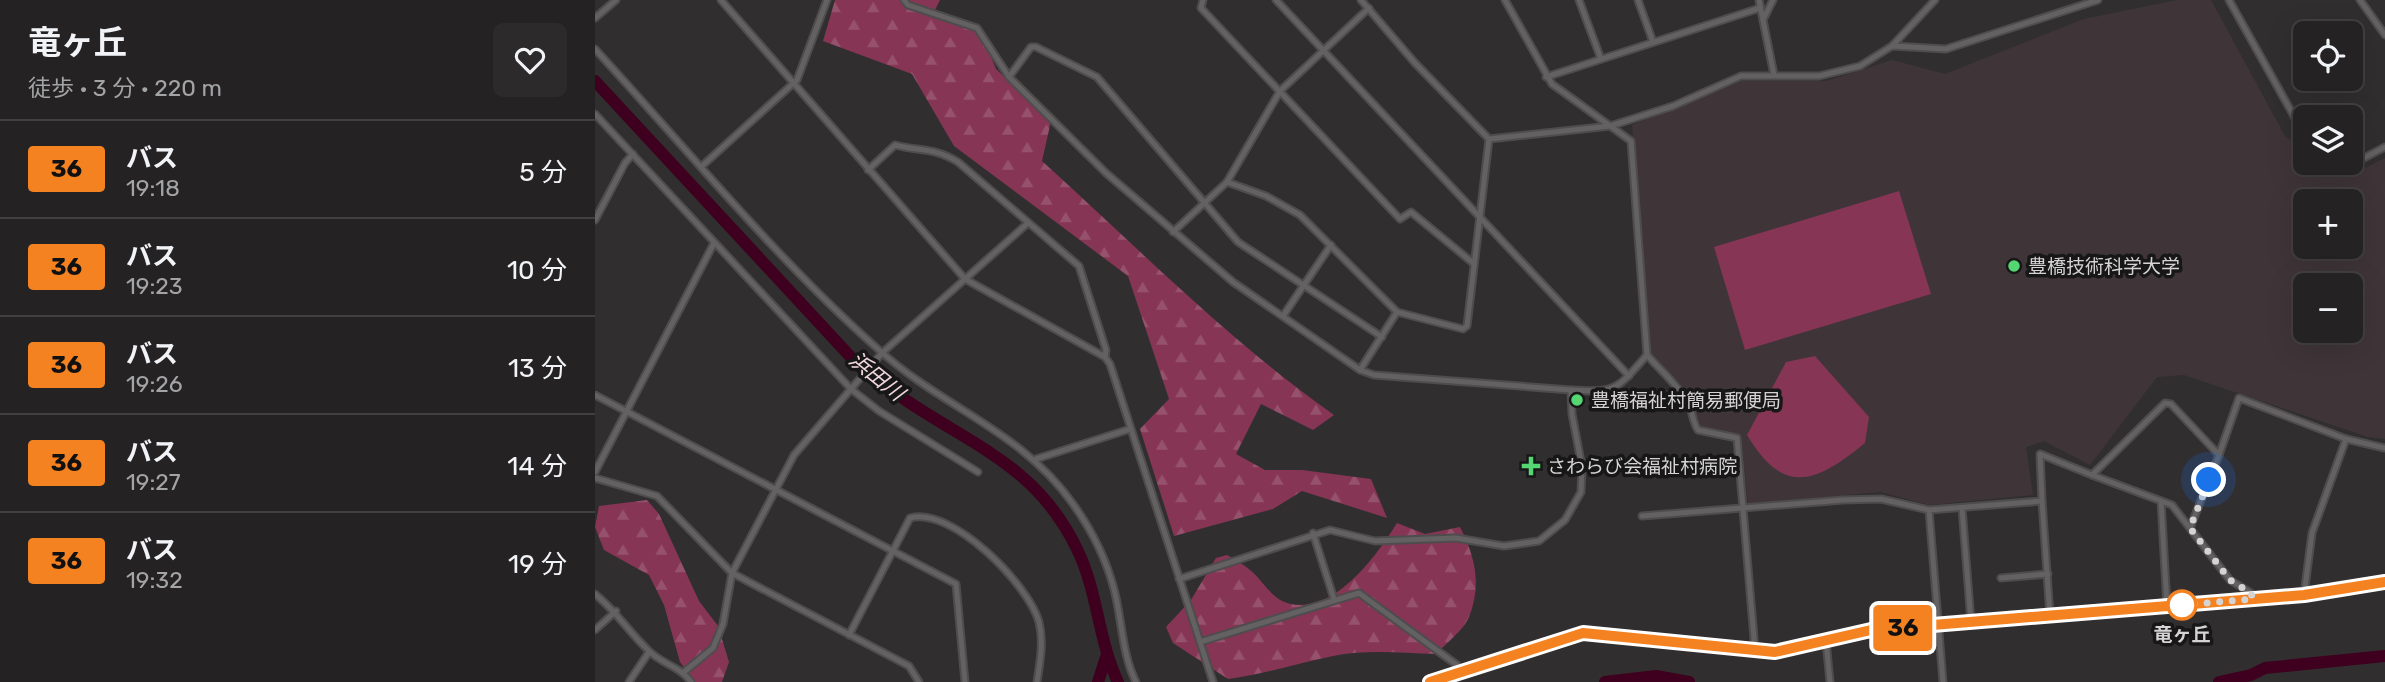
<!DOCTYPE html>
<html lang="ja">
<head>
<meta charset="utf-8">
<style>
	body { margin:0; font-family:Rubik,"Noto Sans JP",sans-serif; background:#2d2a2b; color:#f1f3f6; height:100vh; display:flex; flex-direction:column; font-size:26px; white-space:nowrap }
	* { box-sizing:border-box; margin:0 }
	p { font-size:23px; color:#a3a4a6 }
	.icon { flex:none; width:38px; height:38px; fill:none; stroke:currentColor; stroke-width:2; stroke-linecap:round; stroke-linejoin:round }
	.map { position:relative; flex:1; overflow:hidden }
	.side { display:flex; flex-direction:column; background:#252223; width:595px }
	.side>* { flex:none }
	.badge { padding:0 14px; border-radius:5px; font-size:24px; line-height:46px }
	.controls { position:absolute; left:1698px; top:21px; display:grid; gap:14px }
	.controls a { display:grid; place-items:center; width:70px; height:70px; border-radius:10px; background:#252223; box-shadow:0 7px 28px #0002,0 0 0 2px #423f41; font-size:35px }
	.you { position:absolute; width:35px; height:35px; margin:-18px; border:5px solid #fff; border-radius:50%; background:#1a73e8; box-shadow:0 0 0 10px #1a73e833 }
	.map>.badge { position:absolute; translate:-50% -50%; box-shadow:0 0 0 4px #fff }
	.round { display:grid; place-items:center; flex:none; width:74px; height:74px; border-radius:10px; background:#2d2a2b }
	.head { display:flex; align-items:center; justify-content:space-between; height:119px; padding:0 28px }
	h1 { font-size:33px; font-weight:700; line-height:52px }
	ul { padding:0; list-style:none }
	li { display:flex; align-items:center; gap:21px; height:98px; padding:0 28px; border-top:2px solid #423f41 }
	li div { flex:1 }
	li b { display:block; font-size:26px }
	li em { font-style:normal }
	li .badge { min-width:77px; font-weight:700; text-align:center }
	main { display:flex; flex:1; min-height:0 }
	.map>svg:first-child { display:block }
	.built { fill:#3f3538; fill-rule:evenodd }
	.forest { fill:url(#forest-firs) }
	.park { fill:#863555 }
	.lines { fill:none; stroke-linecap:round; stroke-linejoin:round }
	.river { stroke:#3e001e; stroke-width:12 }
	.minor-casing { stroke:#4f4c4d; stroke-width:9 }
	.minor { stroke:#636162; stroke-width:5 }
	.line-casing { stroke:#fff; stroke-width:16 }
	.line { stroke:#f58220; stroke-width:10 }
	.walk { stroke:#d5d3d4; stroke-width:7; stroke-dasharray:0 12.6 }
	.poi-dot { fill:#54d672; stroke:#181717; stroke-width:2.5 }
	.stop-dot { fill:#fff; stroke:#f58220; stroke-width:3.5 }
	.labels { text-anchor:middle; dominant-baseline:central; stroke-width:7; stroke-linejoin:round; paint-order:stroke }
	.poi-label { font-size:19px; fill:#d5d3d4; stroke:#181717; text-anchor:start }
	.stop-label { font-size:19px; font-weight:bold; fill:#d5d3d4; stroke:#181717 }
	.water-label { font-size:21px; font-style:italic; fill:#f1d7de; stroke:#181717 }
</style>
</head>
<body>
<main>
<section class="side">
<div class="head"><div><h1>竜ヶ丘</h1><p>徒歩 · 3 分 · 220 m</p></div><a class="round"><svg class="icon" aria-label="heart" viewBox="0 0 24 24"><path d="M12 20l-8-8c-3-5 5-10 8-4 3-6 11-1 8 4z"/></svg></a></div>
<ul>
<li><span class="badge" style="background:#f58220;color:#111">36</span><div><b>バス</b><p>19:18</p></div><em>5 分</em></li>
<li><span class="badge" style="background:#f58220;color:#111">36</span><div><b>バス</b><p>19:23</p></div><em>10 分</em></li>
<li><span class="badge" style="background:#f58220;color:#111">36</span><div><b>バス</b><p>19:26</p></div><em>13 分</em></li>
<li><span class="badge" style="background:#f58220;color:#111">36</span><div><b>バス</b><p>19:27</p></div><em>14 分</em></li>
<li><span class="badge" style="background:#f58220;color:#111">36</span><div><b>バス</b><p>19:32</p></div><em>19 分</em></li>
</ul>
</section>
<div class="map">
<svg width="1790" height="682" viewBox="0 0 1790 682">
	<defs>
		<pattern id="forest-firs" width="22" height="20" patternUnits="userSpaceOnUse" patternTransform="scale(1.75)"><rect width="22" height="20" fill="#863555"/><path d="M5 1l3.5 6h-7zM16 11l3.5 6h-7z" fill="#96516d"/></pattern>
	</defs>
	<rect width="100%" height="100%" fill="#312e2f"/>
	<path class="built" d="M1582,0h34l74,136 20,14v13h16l36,9 28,-14v281l-17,-2 -184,-62 -27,2 -67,88 -46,-24 -18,6 7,48 -103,10 -50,-13 -132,13 -7,-70 -40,-9 -16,-36 -35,-35 -18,-230 109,-44h85l66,-21 53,14 139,-55zM1710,201h45v46h-45zM1710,285h45v46h-45z"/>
	<g class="forest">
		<path d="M240,0h105l-6,12 47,20 15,37 55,52 -9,40c95,86 187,180 292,254l-21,15 -52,-26 -25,50 29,16h37l69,9 16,39 -85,-27 -29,18 -99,27 -34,-107 29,-30 -41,-123 -174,-130 -42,-72 -89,-33z"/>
		<polygon points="52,500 64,514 104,601 123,626 134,662 127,682 100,682 85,662 69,605 54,575 9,550 0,527 4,506"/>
		<path d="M802,523l28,11 35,-7c15,29 22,58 9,90 -5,13 -23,26 -33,37 -34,-1 -69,-5 -103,2 -35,7 -68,18 -105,23l-55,-36 -7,-16 25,-27 25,-42 11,-3c8,5 16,9 23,15 13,10 22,31 41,34 45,9 86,-49 106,-81z"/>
	</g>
	<g class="park">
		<polygon points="1304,191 1336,294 1150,350 1119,247"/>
		<path d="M1220,356l54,61 -4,26c-49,40 -81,54 -118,-8l39,-73z"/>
	</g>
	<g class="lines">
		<g class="river">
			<path d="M0,81l264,285c16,11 32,24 48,35 69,46 131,67 170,148 21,43 21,91 41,133"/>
			<polyline points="503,682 511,657"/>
			<polyline points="1010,682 1061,676 1094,682"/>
			<polyline points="1624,682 1656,675 1670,668 1790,656"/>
		</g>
		<defs>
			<g id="minor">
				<polyline points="126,0 370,279 510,357 515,364 618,682"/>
				<polyline points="309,0 313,5 382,28 414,77 511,173 638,282 765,370 779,375 976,390"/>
				<polyline points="608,0 606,8 805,219 816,212 878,263"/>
				<polyline points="681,0 1034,376"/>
				<polyline points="766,0 820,63 894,139 1015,126 1078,106 1146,76 1224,76 1265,66 1297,46 1351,49 1503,0"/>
				<polyline points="984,0 1006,59"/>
				<polyline points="1043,0 1058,42"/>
				<polyline points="1164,0 1168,20"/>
				<polyline points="1178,0 1168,20 1179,75"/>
				<polyline points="1634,0 1705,127 1710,131"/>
				<polyline points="1765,0 1790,35"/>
				<polyline points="0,18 21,0"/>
				<polyline points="1297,46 1340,0"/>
				<path d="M0,49c93,101 181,210 284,301 64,58 143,81 194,154 18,25 33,55 41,85 8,30 8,66 22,93"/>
				<polyline points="414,77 436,47 441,47 502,77 643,242 787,337"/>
				<polyline points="951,77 1165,8"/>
				<polyline points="0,114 256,389 284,411 383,472"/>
				<polyline points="1755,159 1767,159 1790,147"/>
				<polyline points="107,166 202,80 232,0"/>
				<path d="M273,170l27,-25c27,7 38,2 63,17l121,104 27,84 -1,7"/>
				<polyline points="632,182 671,196 705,215 802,312 868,329 872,326 894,139"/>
				<polyline points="0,220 30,163 38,154"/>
				<polyline points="578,232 632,182 685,91 774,8"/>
				<polyline points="688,316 736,245"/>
				<path d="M1052,355c14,16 31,30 41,48 5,9 4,18 10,27l39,8 18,212"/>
				<polyline points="765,370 802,312"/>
				<polyline points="0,395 361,584 370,682"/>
				<polyline points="441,459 535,429"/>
				<polyline points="0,472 119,243"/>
				<polyline points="1497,475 1577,505 1635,580 1656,593 1659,599"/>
				<polyline points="0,478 62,496 137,573 314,666 324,682"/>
				<polyline points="1447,501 1455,616"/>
				<polyline points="1566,501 1572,606"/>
				<polyline points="1367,508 1376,622"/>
				<polyline points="1334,510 1348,682"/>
				<polyline points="1047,516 1248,500 1286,499 1334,510 1447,501 1445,454 1497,475 1570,403 1576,404 1624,455 1644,398 1751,439 1790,448"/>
				<polyline points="1595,528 1624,455"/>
				<polyline points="718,533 739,599"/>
				<polyline points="1406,578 1453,574"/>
				<path d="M584,579l151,-49 45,11 81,-3 48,8 35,-5 26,-21 16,-28 1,-25 -10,-53 -1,-24c46,3 46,-1 76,-35l-16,-214 -79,-57 -47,-84"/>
				<path d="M0,594c21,17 34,38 53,56 13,14 32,16 43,32"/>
				<polyline points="1709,595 1717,533 1751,439"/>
				<polyline points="0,630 21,611"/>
				<path d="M254,635l61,-117c42,-12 119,67 129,104 5,20 1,40 -2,60"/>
				<polyline points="1231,641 1235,682"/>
				<polyline points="605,642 764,593 862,665 866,672"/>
				<polyline points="89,672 118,648 128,624 137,573 199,455 287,353 433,223"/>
				<polyline points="34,682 54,652"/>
				<polyline points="836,682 988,633 1180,652 1276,630 1709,595 1790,582"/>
			</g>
		</defs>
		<use href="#minor" class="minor-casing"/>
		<use href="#minor" class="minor"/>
	</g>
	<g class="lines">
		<defs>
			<polyline id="line" points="835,682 988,633 1180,652 1276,630 1709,595 1790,582"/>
		</defs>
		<use href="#line" class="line-casing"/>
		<use href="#line" class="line"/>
		<polyline class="walk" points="1587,605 1658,599 1656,593 1635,580 1595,528 1614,480"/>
	</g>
	<g class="poi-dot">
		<circle cx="1419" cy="266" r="7"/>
		<circle cx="982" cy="400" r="7"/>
		<path d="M932.5 455.5h7v7h7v7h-7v7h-7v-7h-7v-7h7z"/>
	</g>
	<circle class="stop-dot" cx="1587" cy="605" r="14"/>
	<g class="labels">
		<g class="poi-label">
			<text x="1433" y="266">豊橋技術科学大学</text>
			<text x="996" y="400">豊橋福祉村簡易郵便局</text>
			<text x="952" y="466">さわらび会福祉村病院</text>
		</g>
		<g class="stop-label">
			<text x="1587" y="634">竜ヶ丘</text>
		</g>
		<g class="water-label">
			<text transform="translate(282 376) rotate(39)">浜田川</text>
		</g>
	</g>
</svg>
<div class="controls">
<a><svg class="icon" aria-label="locate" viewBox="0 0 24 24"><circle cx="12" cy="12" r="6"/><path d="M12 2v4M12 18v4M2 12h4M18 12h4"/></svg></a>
<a><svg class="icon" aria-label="layers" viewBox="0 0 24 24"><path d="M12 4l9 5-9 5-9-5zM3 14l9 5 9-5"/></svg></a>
<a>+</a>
<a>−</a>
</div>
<div class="you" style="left:1614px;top:480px"></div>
<b class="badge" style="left:1308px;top:628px;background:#f58220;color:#111">36</b>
</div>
</main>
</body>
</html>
